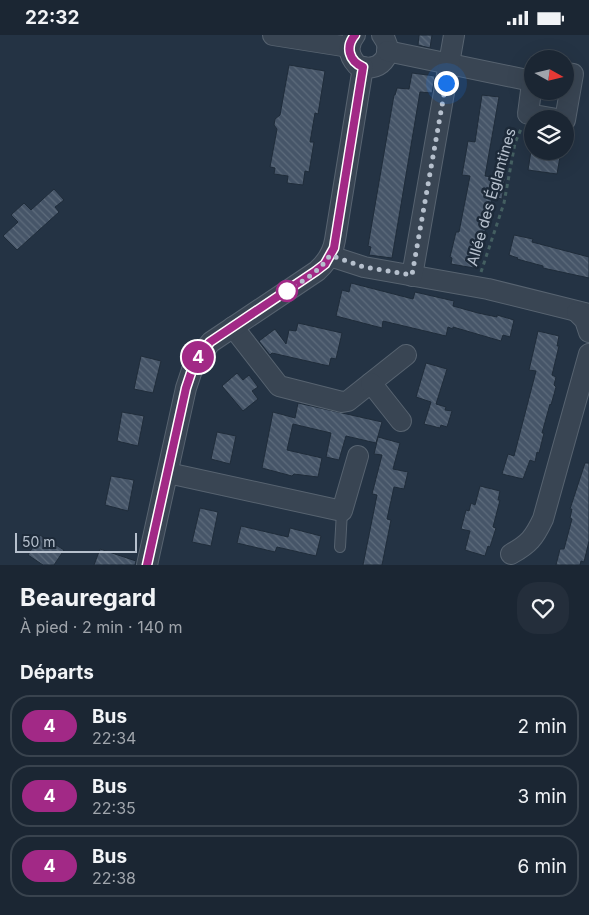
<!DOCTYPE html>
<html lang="fr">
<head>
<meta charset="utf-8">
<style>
	body { margin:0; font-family:Inter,sans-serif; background:#242e3b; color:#f1f3f6; height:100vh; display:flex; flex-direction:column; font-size:19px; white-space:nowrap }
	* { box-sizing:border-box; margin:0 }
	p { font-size:16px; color:#a0a5ac }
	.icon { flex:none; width:28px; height:28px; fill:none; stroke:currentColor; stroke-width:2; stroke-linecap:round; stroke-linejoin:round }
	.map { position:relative; height:530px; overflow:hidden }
	.side { display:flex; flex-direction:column; background:#1b2633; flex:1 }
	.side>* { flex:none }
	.badge { padding:0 10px; border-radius:16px; font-size:18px; line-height:32px }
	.needle { width:32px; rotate:98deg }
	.controls { position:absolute; left:524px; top:15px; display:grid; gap:10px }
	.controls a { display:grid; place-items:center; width:50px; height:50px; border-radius:50%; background:#1b2633; box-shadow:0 5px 20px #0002,0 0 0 1px #39434e; font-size:25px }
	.scale { position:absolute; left:15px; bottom:12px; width:122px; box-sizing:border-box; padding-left:5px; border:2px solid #b6c0cd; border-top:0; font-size:14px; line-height:18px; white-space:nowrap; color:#b6c0cd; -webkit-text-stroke:4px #1d2a39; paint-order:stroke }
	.you { position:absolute; width:25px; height:25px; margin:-12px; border:4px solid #fff; border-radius:50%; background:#1a73e8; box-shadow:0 0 0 8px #1a73e833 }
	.map>.badge { position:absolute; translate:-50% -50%; box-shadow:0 0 0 2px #fff }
	h2 { padding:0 20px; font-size:19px; line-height:45px }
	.round { display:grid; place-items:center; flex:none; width:52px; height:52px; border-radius:20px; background:#242e3b }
	.headline { display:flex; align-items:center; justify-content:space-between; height:85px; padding:0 20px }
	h1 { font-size:24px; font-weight:700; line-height:38px }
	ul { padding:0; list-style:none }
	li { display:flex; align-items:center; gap:15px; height:62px; margin:0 10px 8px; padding:0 10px; border:2px solid #39434e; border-radius:20px }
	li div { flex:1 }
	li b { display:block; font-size:19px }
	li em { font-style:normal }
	li .badge { min-width:55px; font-weight:700; text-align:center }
	.status { display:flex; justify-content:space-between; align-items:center; height:35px; padding:0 25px; background:#1b2633; direction:ltr }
	.status svg { height:14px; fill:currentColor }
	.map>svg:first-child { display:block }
	.building { fill:url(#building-back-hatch); stroke:#1f2c3a }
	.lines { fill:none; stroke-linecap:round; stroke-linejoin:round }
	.lane-casing { stroke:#576370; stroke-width:12 }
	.street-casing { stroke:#576370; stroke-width:22 }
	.path { stroke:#445f61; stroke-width:3; stroke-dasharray:4 4; stroke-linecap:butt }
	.lane { stroke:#394553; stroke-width:10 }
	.street { stroke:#394553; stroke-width:20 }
	.line-casing { stroke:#fff; stroke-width:11 }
	.line { stroke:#a22986; stroke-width:8 }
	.walk { stroke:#b6c0cd; stroke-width:5; stroke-dasharray:0 9 }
	.stop-dot { fill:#fff; stroke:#a22986; stroke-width:2.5 }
	.labels { text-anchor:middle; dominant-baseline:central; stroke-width:5; stroke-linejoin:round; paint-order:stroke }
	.street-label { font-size:15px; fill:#b6c0cd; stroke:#1d2a39 }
</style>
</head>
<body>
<div class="status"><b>22:32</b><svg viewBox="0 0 49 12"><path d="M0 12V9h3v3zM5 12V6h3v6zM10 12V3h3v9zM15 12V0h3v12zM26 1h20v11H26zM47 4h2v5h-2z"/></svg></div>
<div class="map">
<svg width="589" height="530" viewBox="0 0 589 530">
	<defs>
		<pattern id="building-back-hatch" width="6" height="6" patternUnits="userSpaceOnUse" patternTransform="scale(1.25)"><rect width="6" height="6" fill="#465568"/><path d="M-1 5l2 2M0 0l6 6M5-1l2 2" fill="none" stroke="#5e6c7c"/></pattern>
	</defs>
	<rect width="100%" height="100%" fill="#243344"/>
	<g class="building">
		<polygon points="419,0 432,0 430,13 418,10"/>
		<polygon points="289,30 325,36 318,79 315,78 310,107 314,107 309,137 305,136 303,150 287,148 288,141 274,139 275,133 270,132 277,94 274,90 275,84 280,80"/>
		<polygon points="412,38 435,41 432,58 420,57 392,223 369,220 371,212 368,211 394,60 395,60 397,53 409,54"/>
		<polygon points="482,60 499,62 485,141 505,144 502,164 492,162 484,201 480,201 474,233 451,229 452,223 450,222 456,197 459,197 470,141 462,140 468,106 475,107"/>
		<polygon points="531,116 561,116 557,139 528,135"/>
		<polygon points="54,154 64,165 55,172 59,177 17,215 3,201 18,187 11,180 24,168 31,175"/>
		<polygon points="514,200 533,204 532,207 589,222 589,243 543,233 543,231 517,224 518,223 509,220"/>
		<polygon points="351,248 413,264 415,257 454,266 453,271 478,278 497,282 497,280 514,285 510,302 503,300 501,306 453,292 453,294 448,292 446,301 383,286 382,293 336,281 342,255 349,257"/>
		<polygon points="298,288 342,298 336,324 331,323 329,331 272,318 270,320 259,306 275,294 286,309 289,295 296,296"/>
		<polygon points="538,296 559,301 557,311 559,311 552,340 556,342 554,350 556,352 551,370 550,369 542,398 544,398 539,418 537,417 535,427 530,425 523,444 502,439 508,419 514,421 536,336 529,335"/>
		<polygon points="141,321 161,326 153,358 134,354"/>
		<polygon points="426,328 447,334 436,369 446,372 445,375 452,376 447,392 441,390 440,393 424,389 431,367 416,362"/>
		<polygon points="237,338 243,345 249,340 258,352 252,356 258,364 243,376 222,351"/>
		<polygon points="298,368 382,387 376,408 346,401 339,425 326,422 331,398 293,389 287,415 322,423 318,442 294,439 292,441 262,433 273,377 295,383"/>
		<polygon points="122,377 144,381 138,411 117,406"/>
		<polygon points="217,397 236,401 230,429 211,424"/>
		<polygon points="378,402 400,408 393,434 408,437 404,454 394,452 387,484 391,485 382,530 363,530 377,460 372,459 382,420 374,419"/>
		<polygon points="585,428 589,428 589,506 584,527 581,526 580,530 556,530 560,514 564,514 572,484 570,483 572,474 570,474"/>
		<polygon points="111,441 134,445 128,476 105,470"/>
		<polygon points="480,451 500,456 498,465 500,465 493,492 496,493 490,512 488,511 485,521 465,515 470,496 461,494 466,475 469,476 471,468 475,470"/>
		<polygon points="200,473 218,477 211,511 192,507"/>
		<polygon points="241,491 288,502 290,493 321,501 316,521 277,512 275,517 237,508"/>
		<polygon points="40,500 64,515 54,530 43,530 28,520"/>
		<polygon points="100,514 136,526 135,530 94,530"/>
	</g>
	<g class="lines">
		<defs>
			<polyline id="lane" points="340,512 342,476"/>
			<g id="street">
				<polyline points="273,0 349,12"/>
				<path d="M355,0c-8,10 -7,20 2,30 22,10 40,-11 25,-30"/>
				<polyline points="387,16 532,46"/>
				<polyline points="565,38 573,39 565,85"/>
				<polyline points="532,48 528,79 557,84"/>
				<polyline points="330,221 364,232 488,254 589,279"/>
				<polyline points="412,241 454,0"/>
				<polyline points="577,277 585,285 589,297"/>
				<polyline points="233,292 279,351 342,367 348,366 406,320"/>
				<polyline points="371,348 401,386"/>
				<polyline points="168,438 342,476 358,421"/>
				<path d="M511,519c18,-10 23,-16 32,-35l46,-165"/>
				<path d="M147,530l39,-177 9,-27 16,-19 106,-71c10,-9 16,-18 18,-31l28,-173"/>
			</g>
		</defs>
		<use href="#lane" class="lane-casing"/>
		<use href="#street" class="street-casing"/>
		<polyline class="path" points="481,237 504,168 515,108 521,94"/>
		<use href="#lane" class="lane"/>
		<use href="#street" class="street"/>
	</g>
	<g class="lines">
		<defs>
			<path id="line" d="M147,530l39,-177 9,-27 15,-19 106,-71 9,-7 9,-16 29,-181c-14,-6 -18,-20 -8,-32"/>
		</defs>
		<use href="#line" class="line-casing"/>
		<use href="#line" class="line"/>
		<path class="walk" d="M287,256c16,-10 33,-20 43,-36l34,12 48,8 34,-192"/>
	</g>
	<circle class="stop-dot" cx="287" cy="256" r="10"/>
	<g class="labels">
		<g class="street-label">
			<text transform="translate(491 162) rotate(-74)">Allée des Églantines</text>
		</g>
	</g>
</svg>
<div class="controls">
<a><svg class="needle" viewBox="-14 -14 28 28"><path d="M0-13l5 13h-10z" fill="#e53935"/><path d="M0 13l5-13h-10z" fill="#a0a5ac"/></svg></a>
<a><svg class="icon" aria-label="layers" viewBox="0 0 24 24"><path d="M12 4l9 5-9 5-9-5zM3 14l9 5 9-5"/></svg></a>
</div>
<div class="scale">50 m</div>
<div class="you" style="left:446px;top:48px"></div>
<b class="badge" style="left:198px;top:322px;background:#a22986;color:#fff">4</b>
</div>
<section class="side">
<div class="headline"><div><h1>Beauregard</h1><p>À pied · 2 min · 140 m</p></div><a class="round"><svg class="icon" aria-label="heart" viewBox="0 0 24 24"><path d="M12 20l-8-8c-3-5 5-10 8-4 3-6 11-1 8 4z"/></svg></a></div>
<h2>Départs</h2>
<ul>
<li><span class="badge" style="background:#a22986;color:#fff">4</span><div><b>Bus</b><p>22:34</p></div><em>2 min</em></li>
<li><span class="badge" style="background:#a22986;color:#fff">4</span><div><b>Bus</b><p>22:35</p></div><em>3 min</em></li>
<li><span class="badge" style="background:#a22986;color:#fff">4</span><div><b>Bus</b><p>22:38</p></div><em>6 min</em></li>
</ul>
</section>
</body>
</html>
